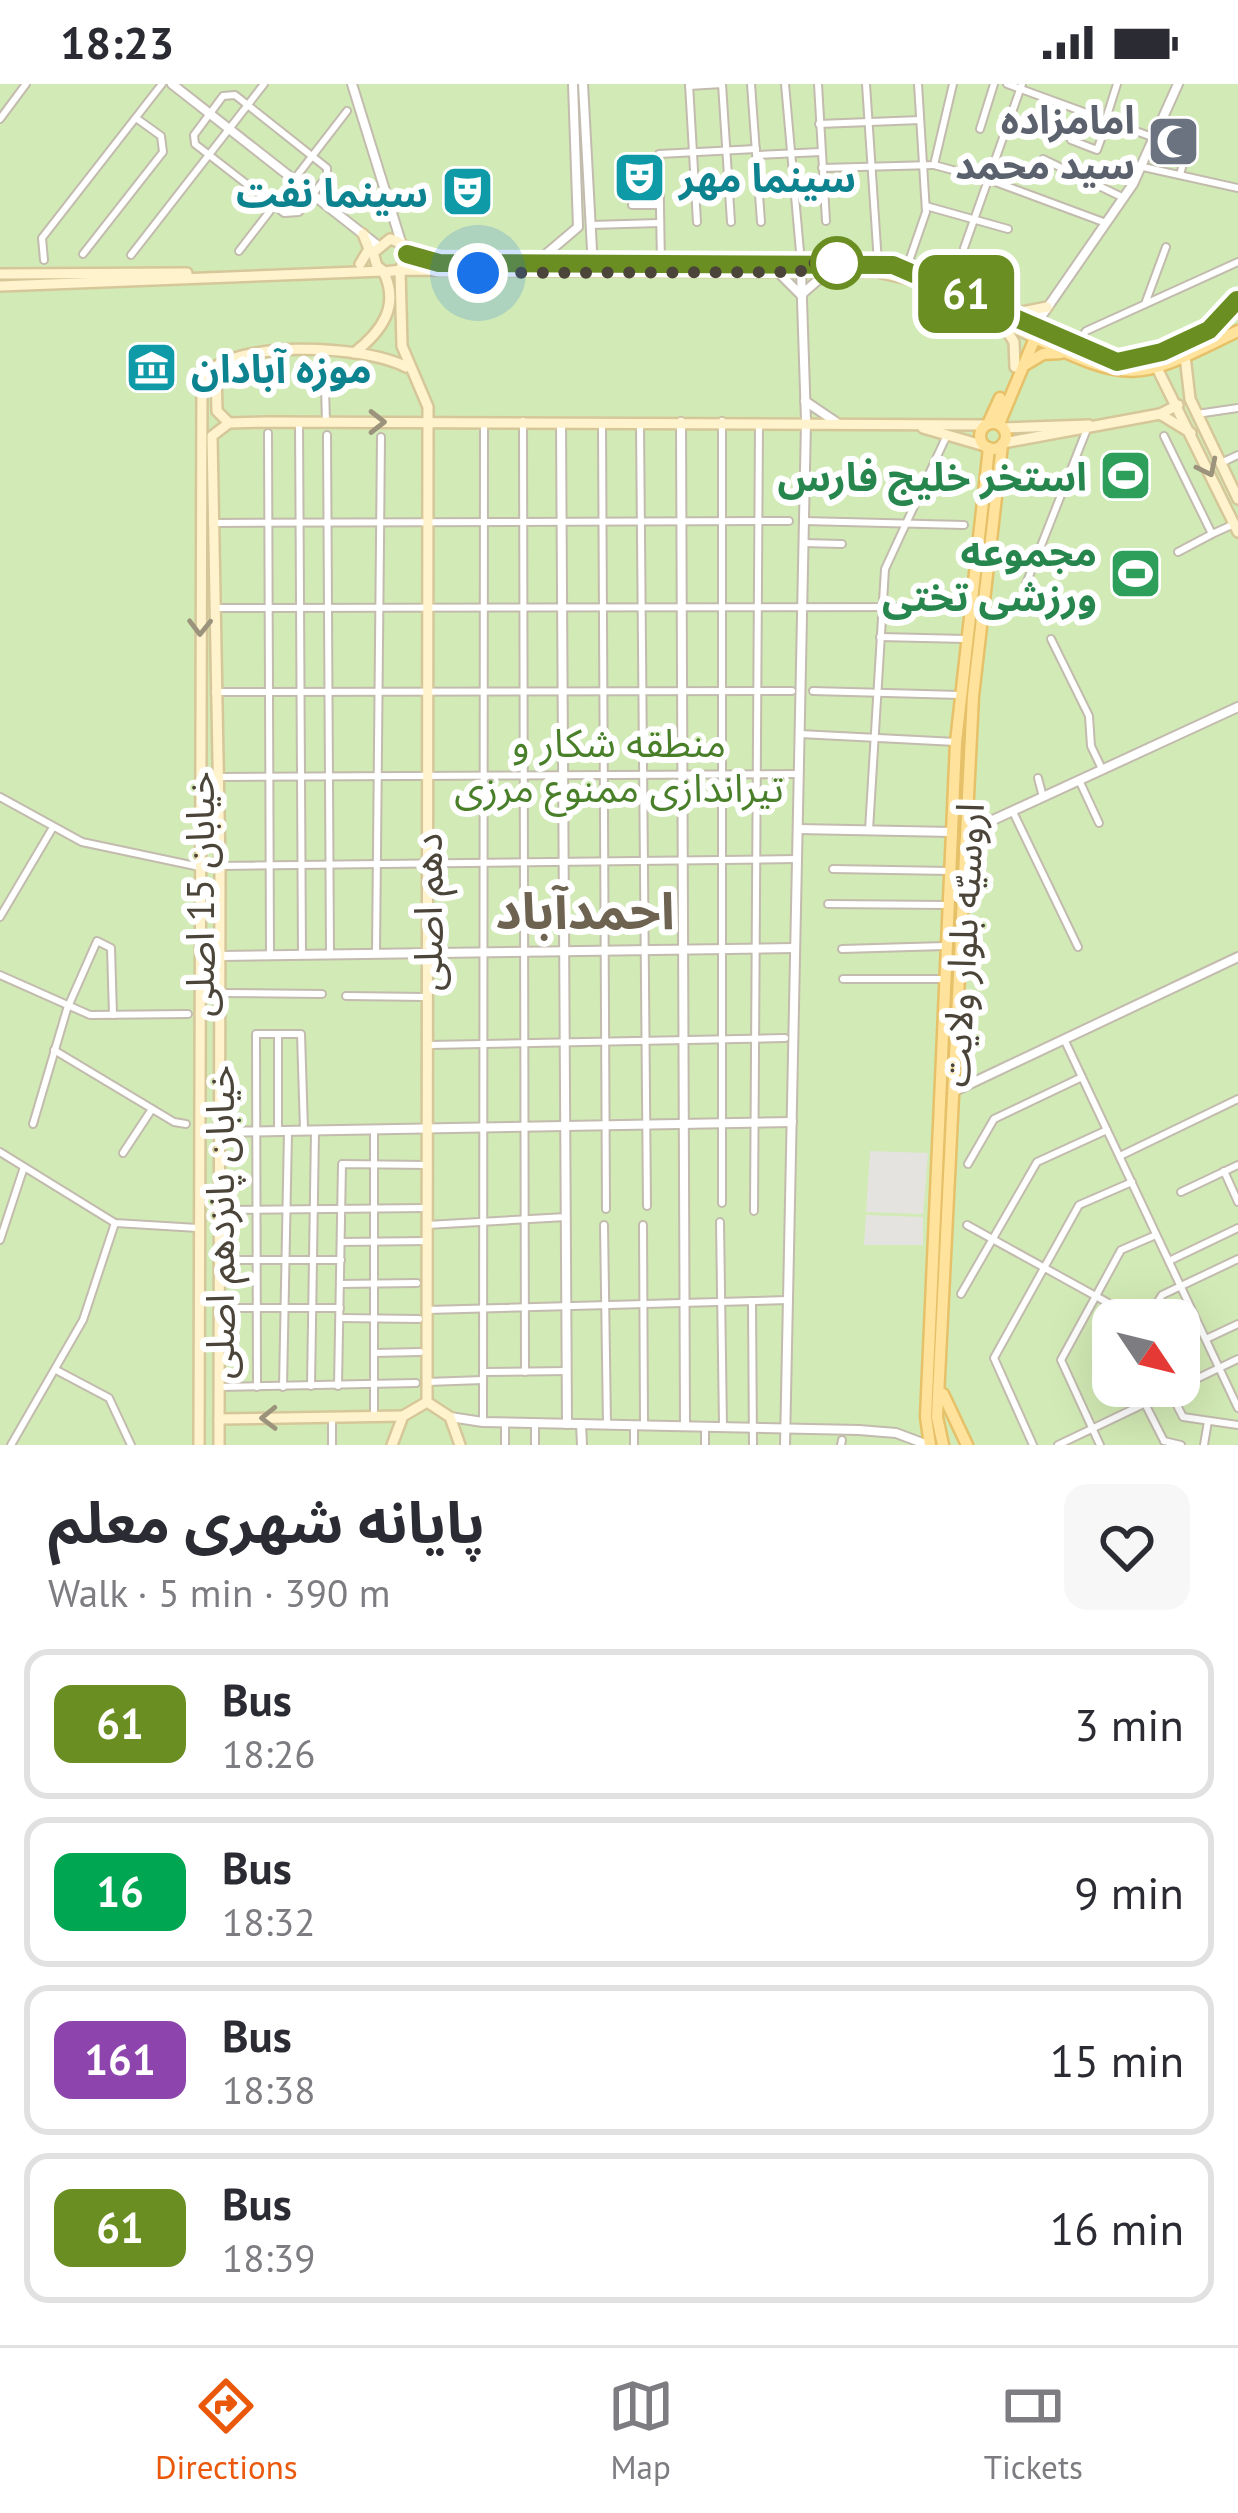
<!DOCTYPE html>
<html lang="en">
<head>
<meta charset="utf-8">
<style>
	body { margin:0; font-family:"PT Sans","Noto Sans Arabic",sans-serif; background:#f7f7f7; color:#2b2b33; height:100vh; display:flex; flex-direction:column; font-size:45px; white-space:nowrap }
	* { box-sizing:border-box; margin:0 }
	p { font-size:39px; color:#7c7c81 }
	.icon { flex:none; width:66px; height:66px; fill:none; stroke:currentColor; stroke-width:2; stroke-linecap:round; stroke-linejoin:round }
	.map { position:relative; height:1361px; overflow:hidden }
	.details { display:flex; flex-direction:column; background:#fff; flex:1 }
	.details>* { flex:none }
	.badge { padding:0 24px; border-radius:18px; font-size:42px; line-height:78px }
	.needle { width:78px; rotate:125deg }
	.controls { position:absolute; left:1092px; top:1215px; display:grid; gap:24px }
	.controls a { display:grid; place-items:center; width:108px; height:108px; border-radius:24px; background:#fff; box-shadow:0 12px 48px #0002; font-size:60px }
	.you { position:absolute; width:60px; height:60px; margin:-30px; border:9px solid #fff; border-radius:50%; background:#1a73e8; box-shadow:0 0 0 18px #1a73e833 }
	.map>.badge { position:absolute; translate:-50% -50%; box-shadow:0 0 0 6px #fff }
	.round { display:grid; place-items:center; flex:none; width:126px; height:126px; border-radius:24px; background:#f7f7f7 }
	.summary { display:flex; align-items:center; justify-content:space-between; height:204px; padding:0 48px }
	h1 { font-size:57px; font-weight:700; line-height:90px }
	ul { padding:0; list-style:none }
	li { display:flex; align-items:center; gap:36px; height:150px; margin:0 24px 18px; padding:0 24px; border:6px solid #e1e1e2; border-radius:24px }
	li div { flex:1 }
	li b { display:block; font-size:45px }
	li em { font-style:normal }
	li .badge { min-width:132px; font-weight:700; text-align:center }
	.status { display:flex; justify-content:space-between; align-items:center; height:84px; padding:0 60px; background:#fff; direction:ltr }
	.status svg { height:33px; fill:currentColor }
	.dock { display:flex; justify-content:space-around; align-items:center; height:168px; border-top:3px solid #e1e1e2; background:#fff; font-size:33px; color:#7c7c81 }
	.dock a { display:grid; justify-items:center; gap:6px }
	.dock .on { color:#ea580c }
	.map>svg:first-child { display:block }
	.park { fill:#d2eab5; fill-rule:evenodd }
	.parking { fill:#e5e3e0 }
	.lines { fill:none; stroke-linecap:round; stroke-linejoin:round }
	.minor-casing { stroke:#c2bbae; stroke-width:10 }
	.tertiary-casing { stroke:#c2bbae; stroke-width:12 }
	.secondary-casing { stroke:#d6c79b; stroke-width:14 }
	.primary-casing { stroke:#e6c16a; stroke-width:15 }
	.minor { stroke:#fff; stroke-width:6 }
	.tertiary { stroke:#fff; stroke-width:8 }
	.secondary { stroke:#fff3cd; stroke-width:9 }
	.primary { stroke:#ffe39c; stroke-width:10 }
	.oneway { stroke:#9c937c }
	.line-casing { stroke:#fff; stroke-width:27 }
	.line { stroke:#6b8e23; stroke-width:18 }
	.walk { stroke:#4b4439; stroke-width:12; stroke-dasharray:0 21.6 }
	.stop-dot { fill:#fff; stroke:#6b8e23; stroke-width:6 }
	.labels { text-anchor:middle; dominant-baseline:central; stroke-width:12; stroke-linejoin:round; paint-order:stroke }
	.worship-label { font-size:39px; font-weight:bold; fill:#5b616d; stroke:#fff; text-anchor:end }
	.culture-label { font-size:39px; font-weight:bold; fill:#0d838f; stroke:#fff; text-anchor:start }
	.leisure-label { font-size:39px; font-weight:bold; fill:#27864d; stroke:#fff; text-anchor:end }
	.park-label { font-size:39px; fill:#4a7f2a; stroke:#fff }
	.street-label { font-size:39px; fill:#4b4439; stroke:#fff }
	.district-label { font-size:51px; font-weight:bold; fill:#6e6250; stroke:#fff }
</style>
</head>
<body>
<div class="status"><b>18:23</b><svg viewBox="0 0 49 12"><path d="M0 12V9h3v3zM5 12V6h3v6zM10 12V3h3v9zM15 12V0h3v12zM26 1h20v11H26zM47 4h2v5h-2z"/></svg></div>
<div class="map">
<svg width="1238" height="1361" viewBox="0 0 1238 1361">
	<rect width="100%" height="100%" fill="#f6f3ec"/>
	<path class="park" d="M0,0h1238v1361h-1238zM1113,1236h66v66h-66z"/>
	<g class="parking">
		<polygon points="870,1067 928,1069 923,1130 866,1128"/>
		<polygon points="866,1131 923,1133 923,1161 864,1161"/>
	</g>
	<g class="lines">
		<defs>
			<g id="minor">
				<polyline points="689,0 697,138"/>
				<polyline points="722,0 731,138"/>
				<polyline points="751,0 761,138"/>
				<polyline points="785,0 801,179"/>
				<polyline points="818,0 826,137"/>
				<polyline points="866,0 878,179"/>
				<polyline points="1007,0 1155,54"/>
				<polyline points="689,2 722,0"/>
				<polygon points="235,11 327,84 327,92 299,128 284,129 195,60 194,51 223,12"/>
				<polyline points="0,35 26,0"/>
				<polyline points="1106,35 1117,0"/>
				<polyline points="819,40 920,36"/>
				<polyline points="980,45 994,0"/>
				<polyline points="1071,56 1097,66 1108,36"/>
				<polyline points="757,71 821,68"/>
				<polyline points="1043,75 1124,114"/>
				<polyline points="934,81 990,96 1106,139"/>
				<polyline points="1143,83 1238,104"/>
				<polyline points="822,84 934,81 953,0"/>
				<polyline points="1180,91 1189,56"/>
				<polyline points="632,121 660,121"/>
				<polyline points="926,122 1008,145"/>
				<polyline points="591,141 659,139"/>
				<polyline points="964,164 1022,0"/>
				<polyline points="239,167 347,27"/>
				<polyline points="83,170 163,68 161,52 136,34"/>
				<polyline points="131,171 264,0"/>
				<polyline points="44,176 42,154 162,0"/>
				<polyline points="661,179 659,70 756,65"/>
				<polyline points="907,183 926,128 918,0"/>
				<polyline points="1145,220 1166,163"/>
				<polyline points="1074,263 1086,247 1238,178"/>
				<polyline points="324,268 326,338"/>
				<polyline points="1197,330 1238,324"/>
				<polyline points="523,337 525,1288"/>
				<polyline points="299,338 302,871"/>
				<polyline points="640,340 647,1122"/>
				<polyline points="602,341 606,1125"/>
				<polyline points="268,349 270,872"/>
				<polyline points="327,351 330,871"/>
				<polyline points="1164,352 1212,450 1234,440"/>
				<polyline points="1221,379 1238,371"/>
				<polyline points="804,437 964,441"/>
				<polyline points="212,439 789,437"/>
				<polyline points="803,459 842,460"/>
				<polyline points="1178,468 1212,450"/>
				<polyline points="1026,500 1087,345"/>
				<polyline points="214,524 970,523"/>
				<polyline points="880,553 966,555"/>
				<polyline points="1051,555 1089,632 1091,662 1102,685"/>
				<polyline points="813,607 960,611"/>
				<polyline points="215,608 792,607"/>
				<polyline points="800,650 956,658"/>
				<polyline points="220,693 799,690"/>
				<polyline points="1038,694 1043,713"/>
				<polyline points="1079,696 1099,739"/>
				<polyline points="0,713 82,758 200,783"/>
				<polyline points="1013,728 1078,863"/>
				<polyline points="869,746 885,485 947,351"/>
				<polyline points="220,782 797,775"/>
				<polyline points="833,785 950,787"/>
				<polyline points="828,820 946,821"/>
				<polyline points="0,833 52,745"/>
				<polyline points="842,865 945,862"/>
				<polyline points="376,870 381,353"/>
				<polyline points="0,891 90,931 188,930"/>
				<polyline points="843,895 943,895"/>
				<polyline points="220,909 322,910"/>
				<polyline points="346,912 426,913"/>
				<polyline points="278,950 278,1048"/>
				<polyline points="1064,955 1238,1324"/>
				<polyline points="429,961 785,954"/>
				<polyline points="54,966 174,1038 186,1040"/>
				<polyline points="33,1040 67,925 97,857 111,864 113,931"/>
				<polyline points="374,1047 374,1333"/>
				<polyline points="0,1068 115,1139 198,1144"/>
				<polyline points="123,1069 152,1025"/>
				<polyline points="1120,1072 1238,1015"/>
				<polyline points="968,1080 994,1035 1082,993"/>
				<polyline points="1224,1087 1238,1118"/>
				<polyline points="1181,1108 1238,1081"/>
				<polyline points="722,1119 722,337"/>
				<polyline points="220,1126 427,1124"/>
				<polyline points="754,1127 759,339"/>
				<polyline points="720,1138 723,1342"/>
				<polyline points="427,1141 566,1133"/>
				<polyline points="604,1141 607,1340"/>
				<polyline points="643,1141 644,1340"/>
				<polyline points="967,1141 1139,1236"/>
				<polyline points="0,1156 24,1083"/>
				<polyline points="341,1158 427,1157"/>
				<polyline points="219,1176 341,1176"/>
				<polyline points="1169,1177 1238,1144"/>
				<polyline points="340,1200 417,1199"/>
				<polyline points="961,1210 1037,1078 1107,1046"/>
				<polyline points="752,1217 753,1361"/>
				<polyline points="219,1224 340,1224"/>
				<polyline points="427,1226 788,1216"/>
				<polyline points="340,1234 419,1235"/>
				<polyline points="1146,1236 1162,1211 1238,1175"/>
				<polyline points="1179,1240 1189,1222"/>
				<polyline points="1206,1255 1238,1240"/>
				<polyline points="374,1269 420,1268"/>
				<polyline points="58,1287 109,1314 131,1361"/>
				<polyline points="483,1288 567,1287"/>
				<polyline points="427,1298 483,1296"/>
				<polyline points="311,1302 315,1047"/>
				<polyline points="338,1302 342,1080 427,1081"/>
				<polyline points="1136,1302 1164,1357"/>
				<polyline points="1167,1302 1183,1333 1238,1341"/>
				<polyline points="219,1303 416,1299"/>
				<polyline points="257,1303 256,950 301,950 304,1046"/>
				<polyline points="283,1303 288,1048"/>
				<polyline points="332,1333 332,1361"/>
				<polyline points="483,1338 484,340"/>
				<polyline points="535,1340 535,1361"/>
				<polyline points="634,1341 634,1361"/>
				<polyline points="1164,1357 1181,1361"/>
				<polyline points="11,1361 83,1236 115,1139"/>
				<polyline points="505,1361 505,1339"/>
				<polyline points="705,1361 705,1342"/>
				<polyline points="841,1361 842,1356"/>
				<polyline points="1033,1361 994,1274 1079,1121 1132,1098"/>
				<polyline points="1058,1361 1238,1275"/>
				<polyline points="1100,1361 1061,1276 1121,1166 1156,1151"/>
				<polyline points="1204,1361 1208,1337"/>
			</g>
			<g id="tertiary">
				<polyline points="172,0 377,161"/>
				<polyline points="352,0 401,158"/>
				<polyline points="583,0 593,184"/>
				<polyline points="538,177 578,143 573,0"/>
				<polyline points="779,189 802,212"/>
				<polyline points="802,210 826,189"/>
				<polyline points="1034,243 1133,100 1178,0"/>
				<polyline points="805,317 836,338"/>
				<polyline points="681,338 685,1341"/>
				<polyline points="561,339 567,1340"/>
				<polyline points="798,745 953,748"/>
				<polyline points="967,748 1238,623"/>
				<polyline points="220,872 795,864"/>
				<polyline points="955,1007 1238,873"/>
				<polyline points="219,1048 792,1038"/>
				<polyline points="450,1333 483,1338 859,1346 896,1349 928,1361"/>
				<polyline points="581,1340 582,1361"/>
				<polyline points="785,1361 806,337 801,186"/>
			</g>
			<g id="secondary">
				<path d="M407,170l-7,16 -15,2 -8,-6 -4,-13 17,-14c21,5 19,21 49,24h439l43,9 118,58 -4,8 -118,-57 -40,-9 -477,-2 2,76 26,61 -1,995"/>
				<polyline points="360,180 369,165 363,150"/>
				<polyline points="0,190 187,189"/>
				<path d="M0,202l383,-15c18,35 -2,61 -29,82"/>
				<polyline points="1011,230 1047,223"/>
				<polyline points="1004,242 1014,258 1015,283"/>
				<polyline points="1185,272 1190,315 1238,415"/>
				<polyline points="221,280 216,285 217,327 229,339"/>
				<polyline points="1158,286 1238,448"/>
				<polyline points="1160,330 1191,349"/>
				<polyline points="923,344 985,362"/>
				<polyline points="1003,344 1089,341"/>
				<polyline points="1003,359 1160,330 1178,321"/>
				<polyline points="219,1335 403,1332"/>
				<path d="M199,1361l3,-1067c29,-40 163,-33 204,-11"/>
				<polyline points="219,1361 220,782 212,352 229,339 268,338 986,341"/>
				<polyline points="392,1361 403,1332 427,1318 450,1333 460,1361"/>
			</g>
			<g id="primary">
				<path d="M1039,246c23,11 47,26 72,30 45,8 99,-26 126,-60"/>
				<polyline points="1023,282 1043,270 1061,269"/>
				<circle cx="993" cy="352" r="13"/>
				<polyline points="988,340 1000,314"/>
				<path d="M999,340l36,-86c101,49 105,40 203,-7"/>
				<polyline points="943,1310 967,1361"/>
				<polyline points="930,1361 926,1333 956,658 989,364"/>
				<polyline points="943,1361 937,1333 973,612 1002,361"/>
			</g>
		</defs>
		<use href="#minor" class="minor-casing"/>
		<use href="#tertiary" class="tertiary-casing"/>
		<use href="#secondary" class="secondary-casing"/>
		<use href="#primary" class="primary-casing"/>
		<use href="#minor" class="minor"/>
		<use href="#tertiary" class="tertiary"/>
		<use href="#secondary" class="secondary"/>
		<use href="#primary" class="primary"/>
	</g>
	<defs><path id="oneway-chevron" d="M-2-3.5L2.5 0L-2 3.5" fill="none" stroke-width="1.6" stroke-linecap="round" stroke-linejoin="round" transform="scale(3)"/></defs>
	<g class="oneway">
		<use href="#oneway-chevron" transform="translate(377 338)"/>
		<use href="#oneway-chevron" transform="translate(1208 384) rotate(64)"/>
		<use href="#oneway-chevron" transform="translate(200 543) rotate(91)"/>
		<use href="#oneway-chevron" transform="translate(269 1334) rotate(179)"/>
	</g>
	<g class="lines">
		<defs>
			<polyline id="line" points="407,170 439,179 893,181 1117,278 1162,268 1209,246 1237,216"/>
		</defs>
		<use href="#line" class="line-casing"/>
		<use href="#line" class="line"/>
		<polyline class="walk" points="478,189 801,188 801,179 837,179"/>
	</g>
	<defs>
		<symbol id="mosque-square" viewBox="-11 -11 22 22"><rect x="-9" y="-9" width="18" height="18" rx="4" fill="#6b7280" stroke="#fff"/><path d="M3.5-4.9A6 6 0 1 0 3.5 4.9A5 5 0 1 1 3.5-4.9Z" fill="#fff"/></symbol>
		<symbol id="theatre-square" viewBox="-11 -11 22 22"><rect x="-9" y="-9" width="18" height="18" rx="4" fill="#0f9aa8" stroke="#fff"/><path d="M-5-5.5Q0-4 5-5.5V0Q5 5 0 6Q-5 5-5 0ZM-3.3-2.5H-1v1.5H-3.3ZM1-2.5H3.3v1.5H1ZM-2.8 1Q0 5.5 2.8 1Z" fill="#fff"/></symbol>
		<symbol id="museum-square" viewBox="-11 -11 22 22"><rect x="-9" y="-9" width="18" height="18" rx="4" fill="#0f9aa8" stroke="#fff"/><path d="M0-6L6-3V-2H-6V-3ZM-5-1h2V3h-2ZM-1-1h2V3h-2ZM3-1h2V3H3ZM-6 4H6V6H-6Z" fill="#fff"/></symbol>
		<symbol id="stadium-square" viewBox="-11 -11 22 22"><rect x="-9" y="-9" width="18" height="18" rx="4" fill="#2e9e5b" stroke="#fff"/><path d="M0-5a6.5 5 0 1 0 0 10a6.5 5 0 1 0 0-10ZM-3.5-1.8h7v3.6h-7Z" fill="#fff"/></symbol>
	</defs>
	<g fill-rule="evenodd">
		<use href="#mosque-square" x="1144" y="28" width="59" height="59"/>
		<use href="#theatre-square" x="610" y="64" width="59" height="59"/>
		<use href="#theatre-square" x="438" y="78" width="59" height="59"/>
		<use href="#museum-square" x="122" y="254" width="59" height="59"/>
		<use href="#stadium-square" x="1096" y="362" width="59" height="59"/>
		<use href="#stadium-square" x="1106" y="460" width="59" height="59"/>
	</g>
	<circle class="stop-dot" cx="837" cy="179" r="24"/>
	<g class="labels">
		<g class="worship-label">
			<text x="1135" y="35">امامزاده<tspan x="1135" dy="45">سید محمد</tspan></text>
		</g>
		<g class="culture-label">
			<text x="679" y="93">سینما مهر</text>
			<text x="428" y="108" text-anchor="end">سینما نفت</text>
			<text x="191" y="284">موزه آبادان</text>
		</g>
		<g class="leisure-label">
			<text x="1087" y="392">استخر خلیج فارس</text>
			<text x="1097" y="467">مجموعه<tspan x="1097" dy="45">ورزشی تختی</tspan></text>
		</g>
		<g class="park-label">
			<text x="619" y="658">منطقه شکار و<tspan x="619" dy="45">تیراندازی ممنوع مرزی</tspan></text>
		</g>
		<g class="street-label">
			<text transform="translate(199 810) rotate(-90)">خیابان 15 اصلی</text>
			<text transform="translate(427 828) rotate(-90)">دهم اصلی</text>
			<text transform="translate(962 861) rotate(-87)">اروسیّه بلوار ولایت</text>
			<text transform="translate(219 1138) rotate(-90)">خیابان پانزدهم اصلی</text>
		</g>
		<g class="district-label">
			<text x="585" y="826">احمدآباد</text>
		</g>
	</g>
</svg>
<div class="controls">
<a><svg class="needle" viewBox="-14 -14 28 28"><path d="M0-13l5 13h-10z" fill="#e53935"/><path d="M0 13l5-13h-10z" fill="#7c7c81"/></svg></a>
</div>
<div class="you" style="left:478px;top:189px"></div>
<b class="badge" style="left:966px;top:210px;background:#6b8e23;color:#fff">61</b>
</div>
<section class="details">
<div class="summary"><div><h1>پایانه شهری معلم</h1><p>Walk · 5 min · 390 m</p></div><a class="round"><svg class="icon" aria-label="heart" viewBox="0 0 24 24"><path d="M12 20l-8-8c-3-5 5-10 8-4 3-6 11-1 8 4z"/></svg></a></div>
<ul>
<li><span class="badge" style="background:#6b8e23;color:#fff">61</span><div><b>Bus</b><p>18:26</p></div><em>3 min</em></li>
<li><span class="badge" style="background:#00a651;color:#fff">16</span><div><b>Bus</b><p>18:32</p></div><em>9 min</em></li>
<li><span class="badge" style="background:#8e44ad;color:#fff">161</span><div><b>Bus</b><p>18:38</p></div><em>15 min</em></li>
<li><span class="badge" style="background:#6b8e23;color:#fff">61</span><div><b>Bus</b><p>18:39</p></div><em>16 min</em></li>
</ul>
</section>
<nav class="dock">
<a class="on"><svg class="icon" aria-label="directions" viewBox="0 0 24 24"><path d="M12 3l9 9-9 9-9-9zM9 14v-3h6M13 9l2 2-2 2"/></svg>Directions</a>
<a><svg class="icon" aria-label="map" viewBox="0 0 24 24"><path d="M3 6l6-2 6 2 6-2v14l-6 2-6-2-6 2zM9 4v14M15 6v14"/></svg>Map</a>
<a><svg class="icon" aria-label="tickets" viewBox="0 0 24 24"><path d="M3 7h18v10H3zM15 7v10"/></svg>Tickets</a>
</nav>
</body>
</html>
